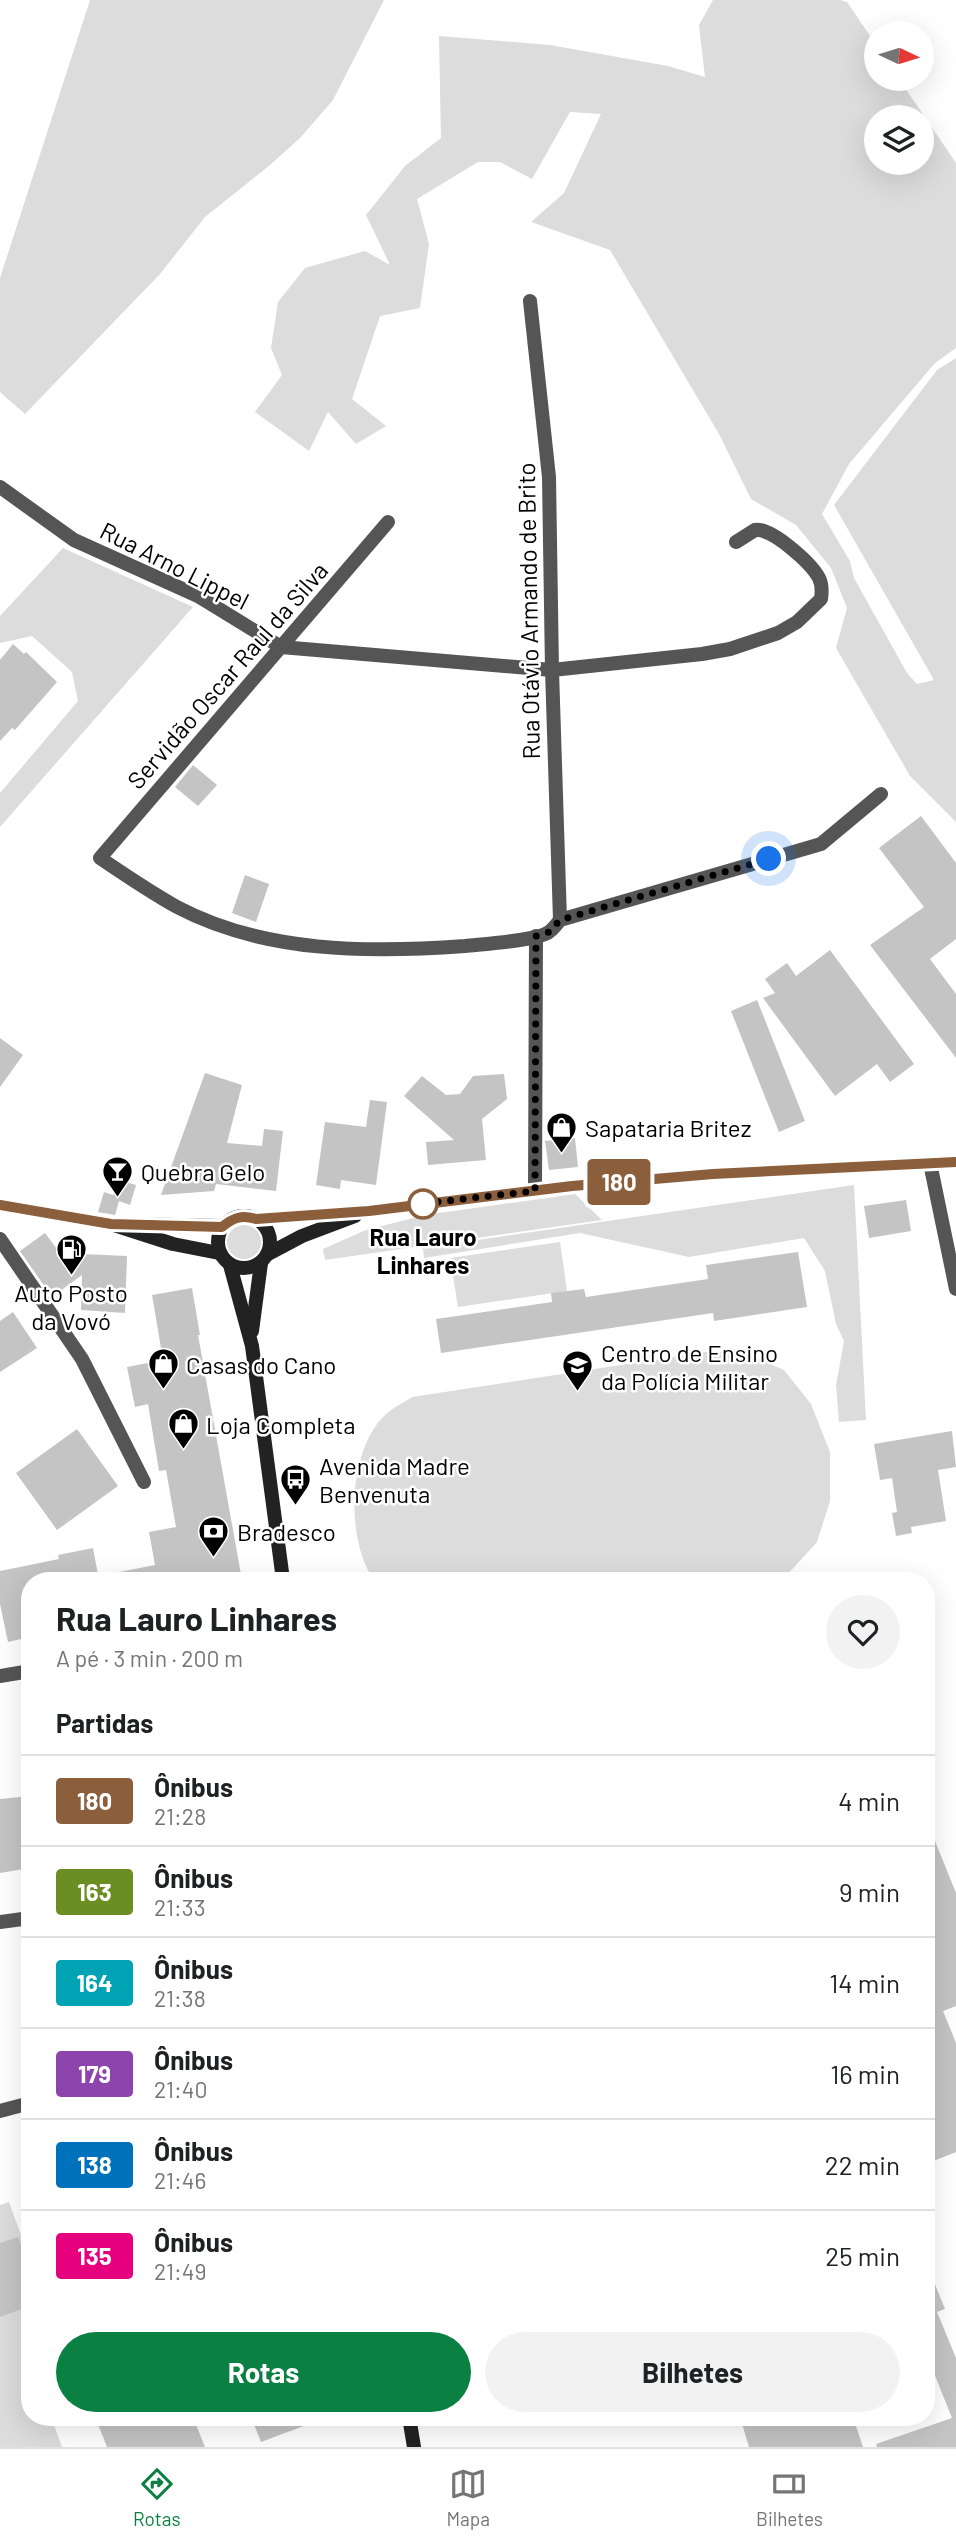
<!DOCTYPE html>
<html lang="pt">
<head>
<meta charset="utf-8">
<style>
	body { margin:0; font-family:Barlow,sans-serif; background:#f2f2f2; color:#202124; height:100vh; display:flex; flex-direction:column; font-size:26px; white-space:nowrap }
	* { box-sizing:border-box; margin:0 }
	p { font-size:23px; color:#757577 }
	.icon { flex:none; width:38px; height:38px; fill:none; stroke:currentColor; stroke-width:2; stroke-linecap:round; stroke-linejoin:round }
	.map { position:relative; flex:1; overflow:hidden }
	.drawer { position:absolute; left:21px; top:1572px; width:914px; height:854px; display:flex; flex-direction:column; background:#fff; border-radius:28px; box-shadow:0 7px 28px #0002 }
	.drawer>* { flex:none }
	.badge { padding:0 14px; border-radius:5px; font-size:24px; line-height:46px }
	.needle { width:46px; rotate:94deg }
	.tools { position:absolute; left:864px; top:21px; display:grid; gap:14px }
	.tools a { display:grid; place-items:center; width:70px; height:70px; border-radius:50%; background:#fff; box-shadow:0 7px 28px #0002; font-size:35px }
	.you { position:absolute; width:35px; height:35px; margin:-18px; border:5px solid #fff; border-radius:50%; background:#1a73e8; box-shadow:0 0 0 10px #1a73e833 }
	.map>.badge { position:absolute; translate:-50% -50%; box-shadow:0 0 0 4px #fff }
	h2 { padding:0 35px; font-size:26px; line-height:63px }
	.round { display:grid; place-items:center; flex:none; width:74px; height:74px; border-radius:37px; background:#f2f2f2 }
	.headline { display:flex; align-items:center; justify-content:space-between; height:119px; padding:0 35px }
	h1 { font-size:33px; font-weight:700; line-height:52px }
	.cta { display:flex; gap:14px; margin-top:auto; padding:14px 35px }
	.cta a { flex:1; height:80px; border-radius:42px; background:#0b8043; color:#fff; font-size:28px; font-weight:700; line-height:80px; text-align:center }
	.cta a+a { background:#f2f2f2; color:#202124 }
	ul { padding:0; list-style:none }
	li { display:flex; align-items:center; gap:21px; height:91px; padding:0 35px; border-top:2px solid #e0e0e0 }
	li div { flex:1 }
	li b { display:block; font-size:26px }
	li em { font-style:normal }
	li .badge { min-width:77px; font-weight:700; text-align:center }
	.tab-bar { display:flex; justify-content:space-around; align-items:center; height:98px; border-top:2px solid #e0e0e0; background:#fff; font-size:19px; color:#757577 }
	.tab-bar a { display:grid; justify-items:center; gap:4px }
	.tab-bar .on { color:#0b8043 }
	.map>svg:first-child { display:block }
	.green { fill:#dcdcdc; fill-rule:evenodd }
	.building { fill:#c4c4c4 }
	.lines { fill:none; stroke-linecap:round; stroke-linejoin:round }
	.minor { stroke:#555; stroke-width:14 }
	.secondary { stroke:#222; stroke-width:14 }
	.line-casing { stroke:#fff; stroke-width:16 }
	.line { stroke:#8b5e3c; stroke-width:10 }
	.walk { stroke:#000; stroke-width:7; stroke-dasharray:0 12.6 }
	.stop-dot { fill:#fff; stroke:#8b5e3c; stroke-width:3.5 }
	.labels { text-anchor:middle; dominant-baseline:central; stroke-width:5; stroke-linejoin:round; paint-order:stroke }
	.street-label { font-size:24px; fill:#000; stroke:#fff }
	.poi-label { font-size:24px; fill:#000; stroke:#fff; text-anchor:start }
	.stop-label { font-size:24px; font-weight:bold; fill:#000; stroke:#fff }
</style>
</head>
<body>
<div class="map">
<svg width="956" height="2447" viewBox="0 0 956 2447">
	<rect width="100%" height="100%" fill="#fff"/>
	<g class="green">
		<polygon points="90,0 384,0 333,100 301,137 270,165 205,217 160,274 25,414 0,392 0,278"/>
		<path d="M713,0h127l7,2 30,44v33h22l57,84v185l-21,15 -86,101 -27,50 28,47 4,17 53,95 10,11 17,-4 -100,-175 103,-135 19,-12v464l-46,-46 -74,-128 11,-40 -16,-40 -35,-43 -45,-26 -32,-65 -109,-184 -79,-28 33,-29 37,-79 -31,-2 -38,67 -32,-17h-22l-61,37 12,45 -9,64 -40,8 -28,83 34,27 -30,18 -28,-32 -19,39 -54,-39 27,-37 -11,-27 7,-46 27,-34 60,-17 25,14 -24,-50 39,-49 36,-28 -2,-102 111,9 118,21 37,11 -6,-52zM877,117h45v46h-45z"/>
		<polygon points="63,548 193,607 0,827 0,793 78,701 72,672 32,636 0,643 0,616"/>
		<polygon points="854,1185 866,1420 839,1422 836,1385 844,1341 836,1324 825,1271 804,1238 689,1257 580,1233 424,1258 423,1248"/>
		<polygon points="575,1194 602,1220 325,1260 323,1249 366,1230 425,1215"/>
		<circle cx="244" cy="1242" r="17"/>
		<polygon points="560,1242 567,1291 458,1307 450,1258"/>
		<path d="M712,1351l37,4 35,15 27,34 19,48v49l-13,41 -30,33 -16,5h-397c-29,-41 -26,-128 10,-164 8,-8 19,-13 28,-19z"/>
		<polygon points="9,2202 30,2260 30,2417 51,2417 62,2447 0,2447 0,2205"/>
	</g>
	<g class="building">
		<polygon points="13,644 24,654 26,652 57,682 15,730 12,728 0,741 0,660"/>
		<polygon points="193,765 217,785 198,806 175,787"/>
		<polygon points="921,816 956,863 956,939 930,959 956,994 956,1058 870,945 924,907 879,848"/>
		<polygon points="245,875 269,884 256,922 232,913"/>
		<polygon points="830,950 914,1064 890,1082 877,1064 835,1096 763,998 775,993 765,979 787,963 796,976"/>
		<polygon points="757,1000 805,1121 779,1132 731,1011"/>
		<polygon points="0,1038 23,1055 0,1087"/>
		<polygon points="205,1073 242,1085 227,1143 262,1146 264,1129 283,1131 276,1191 216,1184 214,1191 161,1195"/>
		<polygon points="504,1074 507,1099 482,1119 486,1160 428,1165 426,1142 454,1140 404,1096 422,1076 446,1095 460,1094 473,1076"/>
		<polygon points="370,1100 387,1102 376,1185 341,1180 340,1189 316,1185 325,1122 366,1127"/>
		<polygon points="575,1138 578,1167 549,1170 545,1141"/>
		<polygon points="118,1180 136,1185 130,1205 119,1201 115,1215 98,1212 104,1192 113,1195"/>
		<polygon points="906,1200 911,1231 869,1238 864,1206"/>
		<polygon points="45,1233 60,1253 127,1256 125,1313 81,1310 82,1275 52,1297 20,1251"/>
		<polygon points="798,1252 807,1307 714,1321 713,1313 441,1353 436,1319 552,1302 551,1293 584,1289 586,1297 708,1279 706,1265"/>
		<polygon points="192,1288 200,1335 198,1335 242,1580 120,1580 119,1572 155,1565 149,1532 176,1527 166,1470 159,1471 148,1404 135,1407 127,1367 163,1360 152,1295"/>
		<polygon points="13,1312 37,1348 0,1372 0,1321"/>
		<polygon points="77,1429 118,1486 57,1530 16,1473"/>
		<polygon points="952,1431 956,1467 938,1470 946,1521 911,1527 912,1533 896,1536 892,1513 897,1512 892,1478 880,1480 874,1444"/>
		<polygon points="93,1548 99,1580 30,1580 30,1637 8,1642 0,1604 0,1571 59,1559 58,1555"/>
		<polygon points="30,1796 30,1868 0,1873 0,1799"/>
		<polygon points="927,1821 956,1893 956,2006 943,2011 956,2043 956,2152 926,2164"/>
		<polygon points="18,2237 30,2268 30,2306 0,2317 0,2243"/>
		<polygon points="926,2262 945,2309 937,2312 956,2358 956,2447 877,2447 876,2444 952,2418 926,2353"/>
		<polygon points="95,2417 193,2417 205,2447 107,2447"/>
		<polygon points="251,2417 324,2417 325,2418 261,2442"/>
		<polygon points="740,2417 853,2417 863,2447 749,2447"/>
	</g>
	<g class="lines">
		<g class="minor">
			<polyline points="530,301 549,477 552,670 560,920"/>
			<path d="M0,487l74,53 124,56 83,51 271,23 150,-16 28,-5 48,-16 19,-11 24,-23c1,-7 1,-15 -2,-21 -8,-15 -48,-51 -64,-48l-19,12"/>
			<path d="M388,522l-288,336c25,17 50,34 77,49 87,46 192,46 288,39 18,-2 71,-5 84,-14 4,-3 8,-8 11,-12l261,-76 60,-50"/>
			<polyline points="930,1163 956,1289"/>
			<polyline points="535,1191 536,936"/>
			<polyline points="0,1239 82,1359 144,1482"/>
			<polyline points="0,1676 30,1671"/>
			<polyline points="0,1922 30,1918"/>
			<polyline points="0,2111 30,2103"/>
		</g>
		<g class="secondary">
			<polyline points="0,1205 111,1224 173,1244 219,1253"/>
			<circle cx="244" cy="1242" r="26"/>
			<polyline points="256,1219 369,1211 572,1186 713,1174 956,1162"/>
			<polyline points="126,1224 222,1226"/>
			<polyline points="268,1254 302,1236 355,1216"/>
			<polyline points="230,1265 252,1346 283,1580"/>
			<polyline points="252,1331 261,1263"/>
			<polyline points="409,2417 414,2447"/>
		</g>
	</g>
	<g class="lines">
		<defs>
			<path id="line" d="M0,1205l111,19 111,3c12,-10 20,-12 34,-8l113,-8 203,-25 141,-12 243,-12"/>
		</defs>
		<use href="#line" class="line-casing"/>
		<use href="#line" class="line"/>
		<polyline class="walk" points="423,1204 418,1204 535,1191 536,936 549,932 560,920 769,859"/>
	</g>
	<defs>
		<symbol id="shop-pin" viewBox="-11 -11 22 30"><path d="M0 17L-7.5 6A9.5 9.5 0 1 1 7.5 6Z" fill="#000" stroke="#fff"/><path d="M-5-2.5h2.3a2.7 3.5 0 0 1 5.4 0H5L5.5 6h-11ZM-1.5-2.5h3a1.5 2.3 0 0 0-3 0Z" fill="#fff"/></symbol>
		<symbol id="bar-pin" viewBox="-11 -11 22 30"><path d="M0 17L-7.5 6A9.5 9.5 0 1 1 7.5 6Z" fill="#000" stroke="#fff"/><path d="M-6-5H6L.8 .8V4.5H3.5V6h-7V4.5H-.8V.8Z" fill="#fff"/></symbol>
		<symbol id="fuel-pin" viewBox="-11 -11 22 30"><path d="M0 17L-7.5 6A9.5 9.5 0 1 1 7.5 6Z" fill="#000" stroke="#fff"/><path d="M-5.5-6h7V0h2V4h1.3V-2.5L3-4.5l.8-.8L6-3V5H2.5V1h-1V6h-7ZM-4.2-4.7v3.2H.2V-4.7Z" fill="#fff"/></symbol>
		<symbol id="university-pin" viewBox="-11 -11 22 30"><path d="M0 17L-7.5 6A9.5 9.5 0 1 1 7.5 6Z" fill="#000" stroke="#fff"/><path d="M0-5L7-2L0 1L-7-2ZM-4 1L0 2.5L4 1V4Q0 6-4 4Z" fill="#fff"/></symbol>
		<symbol id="bus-pin" viewBox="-11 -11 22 30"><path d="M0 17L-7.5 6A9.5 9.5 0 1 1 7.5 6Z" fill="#000" stroke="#fff"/><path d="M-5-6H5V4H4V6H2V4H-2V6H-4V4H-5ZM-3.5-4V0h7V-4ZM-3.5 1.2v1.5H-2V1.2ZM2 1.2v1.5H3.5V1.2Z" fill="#fff"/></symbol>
		<symbol id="bank-pin" viewBox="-11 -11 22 30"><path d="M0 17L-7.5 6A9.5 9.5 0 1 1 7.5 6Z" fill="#000" stroke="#fff"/><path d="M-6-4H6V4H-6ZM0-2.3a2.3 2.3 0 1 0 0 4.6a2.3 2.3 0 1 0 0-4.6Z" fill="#fff"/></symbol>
	</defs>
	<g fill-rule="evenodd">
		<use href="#shop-pin" x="544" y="1110" width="35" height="47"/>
		<use href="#bar-pin" x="100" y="1154" width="35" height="47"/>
		<use href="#fuel-pin" x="54" y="1232" width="35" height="47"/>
		<use href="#shop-pin" x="146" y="1346" width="35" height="47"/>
		<use href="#university-pin" x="560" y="1348" width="35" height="47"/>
		<use href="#shop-pin" x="166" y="1406" width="35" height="47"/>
		<use href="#bus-pin" x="278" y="1462" width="35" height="47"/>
		<use href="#bank-pin" x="196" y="1514" width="35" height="47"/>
	</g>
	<circle class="stop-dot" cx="423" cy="1204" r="14"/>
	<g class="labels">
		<g class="street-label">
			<text transform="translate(175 565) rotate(27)">Rua Arno Lippel</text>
			<text transform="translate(528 611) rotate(-91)">Rua Otávio Armando de Brito</text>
			<text transform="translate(227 675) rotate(-49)">Servidão Oscar Raul da Silva</text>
		</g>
		<g class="poi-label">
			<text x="585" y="1127">Sapataria Britez</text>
			<text x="141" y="1171">Quebra Gelo</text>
			<text x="71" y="1292" text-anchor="middle">Auto Posto<tspan x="71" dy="28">da Vovó</tspan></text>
			<text x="601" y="1352">Centro de Ensino<tspan x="601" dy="28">da Polícia Militar</tspan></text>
			<text x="186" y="1364">Casas do Cano</text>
			<text x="206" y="1424">Loja Completa</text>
			<text x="319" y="1465">Avenida Madre<tspan x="319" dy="28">Benvenuta</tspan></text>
			<text x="237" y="1531">Bradesco</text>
		</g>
		<g class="stop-label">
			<text x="423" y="1236">Rua Lauro<tspan x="423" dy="28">Linhares</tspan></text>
		</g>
	</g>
</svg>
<div class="tools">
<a><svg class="needle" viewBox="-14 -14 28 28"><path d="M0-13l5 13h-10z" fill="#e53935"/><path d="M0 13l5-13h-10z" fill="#757577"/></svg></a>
<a><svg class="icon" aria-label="layers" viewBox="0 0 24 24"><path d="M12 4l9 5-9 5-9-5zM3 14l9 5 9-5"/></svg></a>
</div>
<div class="you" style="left:769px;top:859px"></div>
<b class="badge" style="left:619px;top:1182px;background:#8b5e3c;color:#fff">180</b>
<section class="drawer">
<div class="headline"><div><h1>Rua Lauro Linhares</h1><p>A pé · 3 min · 200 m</p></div><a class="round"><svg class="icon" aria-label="heart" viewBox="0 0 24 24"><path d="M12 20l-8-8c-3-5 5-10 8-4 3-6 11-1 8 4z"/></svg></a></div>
<h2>Partidas</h2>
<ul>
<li><span class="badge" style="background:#8b5e3c;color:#fff">180</span><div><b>Ônibus</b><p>21:28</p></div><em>4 min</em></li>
<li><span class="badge" style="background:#6b8e23;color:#fff">163</span><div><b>Ônibus</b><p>21:33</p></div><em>9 min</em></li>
<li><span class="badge" style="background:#00a3b4;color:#fff">164</span><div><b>Ônibus</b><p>21:38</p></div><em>14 min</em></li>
<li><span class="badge" style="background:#8e44ad;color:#fff">179</span><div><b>Ônibus</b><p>21:40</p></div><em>16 min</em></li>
<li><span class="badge" style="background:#0072bc;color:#fff">138</span><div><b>Ônibus</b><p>21:46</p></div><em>22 min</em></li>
<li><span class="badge" style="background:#e6007e;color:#fff">135</span><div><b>Ônibus</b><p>21:49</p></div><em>25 min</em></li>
</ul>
<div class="cta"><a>Rotas</a><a>Bilhetes</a></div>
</section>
</div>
<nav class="tab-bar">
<a class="on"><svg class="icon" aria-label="directions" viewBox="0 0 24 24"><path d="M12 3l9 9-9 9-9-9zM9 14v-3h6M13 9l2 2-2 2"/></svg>Rotas</a>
<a><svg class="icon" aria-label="map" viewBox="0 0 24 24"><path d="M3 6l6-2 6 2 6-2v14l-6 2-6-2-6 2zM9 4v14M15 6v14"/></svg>Mapa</a>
<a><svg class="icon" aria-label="tickets" viewBox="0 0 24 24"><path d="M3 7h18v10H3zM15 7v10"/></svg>Bilhetes</a>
</nav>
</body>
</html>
